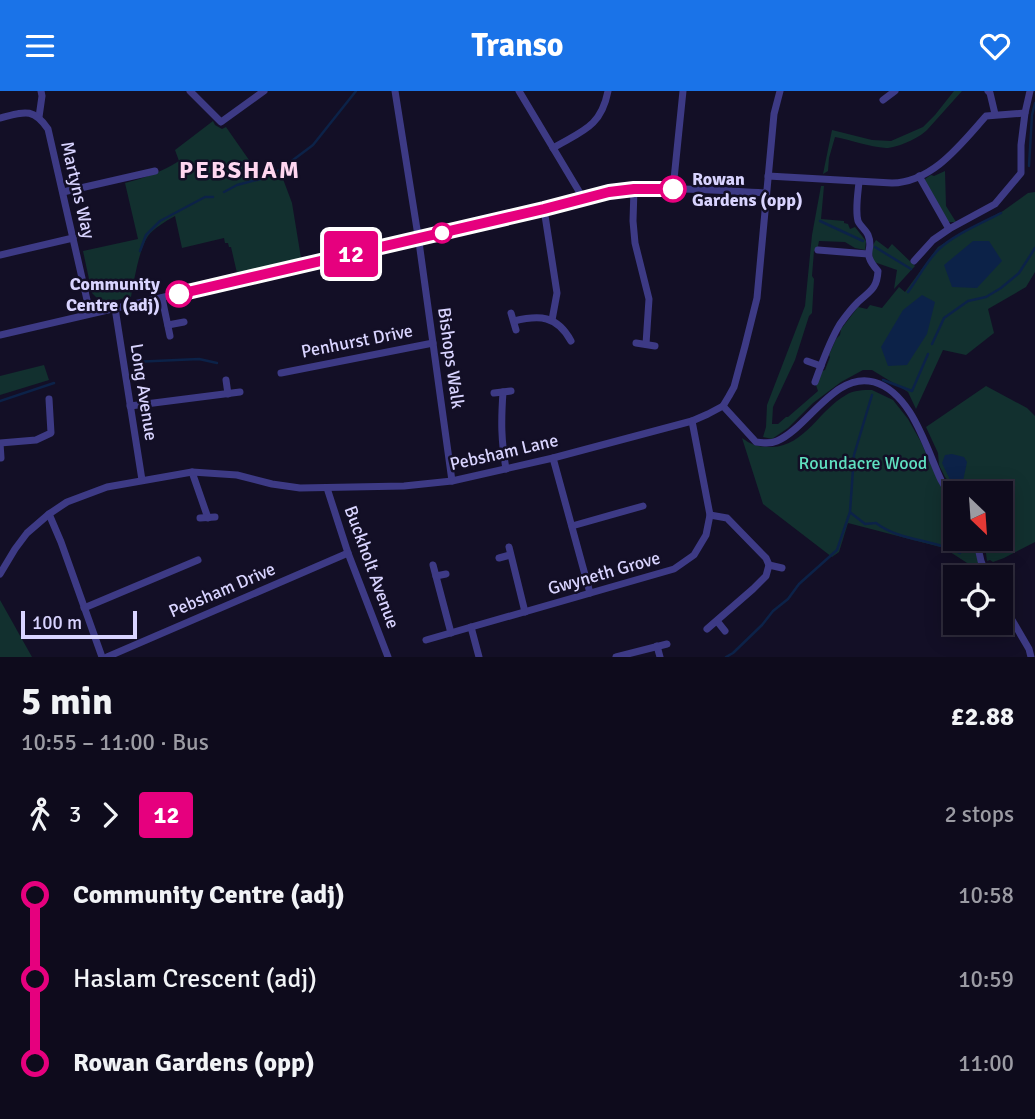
<!DOCTYPE html>
<html lang="en">
<head>
<meta charset="utf-8">
<style>
	body { margin:0; font-family:Signika,sans-serif; background:#171425; color:#f1f3f6; height:100vh; display:flex; flex-direction:column; font-size:26px; white-space:nowrap }
	* { box-sizing:border-box; margin:0 }
	p { font-size:23px; color:#9b9ba3 }
	.icon { flex:none; width:38px; height:38px; fill:none; stroke:currentColor; stroke-width:2; stroke-linecap:round; stroke-linejoin:round }
	.map { position:relative; height:566px; overflow:hidden }
	.side { display:flex; flex-direction:column; background:#0e0b1c; flex:1 }
	.side>* { flex:none }
	.badge { padding:0 14px; border-radius:5px; font-size:24px; line-height:46px }
	.needle { width:46px; rotate:155deg }
	.tools { position:absolute; left:943px; top:390px; display:grid; gap:14px }
	.tools a { display:grid; place-items:center; width:70px; height:70px; border-radius:0px; background:#0e0b1c; box-shadow:0 4px 18px #0003,0 0 0 2px #2e2b3b; font-size:35px }
	.scale { position:absolute; left:21px; bottom:18px; width:116px; box-sizing:border-box; padding-left:7px; border:4px solid #d9d4ff; border-top:0; font-size:19px; line-height:24px; white-space:nowrap; color:#d9d4ff; -webkit-text-stroke:5px #130f26; paint-order:stroke }
	.map>.badge { position:absolute; translate:-50% -50%; box-shadow:0 0 0 4px #fff }
	.legs { display:flex; align-items:center; gap:10px; height:77px; padding:0 21px; font-size:23px }
	.legs p { margin-inline-start:auto }
	.headline { display:flex; align-items:center; justify-content:space-between; height:119px; padding:0 21px }
	h1 { font-size:38px; font-weight:700; line-height:52px }
	ul { padding:0 21px; list-style:none }
	li { display:flex; align-items:center; gap:24px; height:84px; font-size:26px }
	li i { display:grid; place-items:center; width:10px; height:100%; margin:0 9px; background:currentColor }
	li i::after { content:''; width:18px; height:18px; margin:-9px; border:5px solid; border-radius:50%; background:#0e0b1c }
	li p { margin-inline-start:auto }
	li:first-child i { background:linear-gradient(#0000 50%,currentColor 0) }
	li:last-child i { background:linear-gradient(currentColor 50%,#0000 0) }
	header { display:flex; justify-content:space-between; align-items:center; height:91px; padding:0 21px; background:#1a73e8; color:#fff; font-size:32px; font-weight:700 }
	.map>svg:first-child { display:block }
	.green { fill:#12302f }
	.water { fill:#0c2248 }
	.lines { fill:none; stroke-linecap:round; stroke-linejoin:round }
	.stream { stroke:#0c2248; stroke-width:2.5 }
	.minor { stroke:#3d3a85; stroke-width:7 }
	.line-1-casing { stroke:#fff; stroke-width:16 }
	.line-1 { stroke:#e6007e; stroke-width:10 }
	.stop-1-dot { fill:#fff; stroke:#e6007e; stroke-width:3.5 }
	.labels { text-anchor:middle; dominant-baseline:central; stroke-width:5; stroke-linejoin:round; paint-order:stroke }
	.stop-label { font-size:18px; font-weight:bold; fill:#d9d4ff; stroke:#130f26; text-anchor:start }
	.street-label { font-size:18px; fill:#d9d4ff; stroke:#130f26 }
	.park-label { font-size:18px; fill:#5fe0c0; stroke:#130f26 }
	.district-label { font-size:24px; font-weight:bold; letter-spacing:2px; fill:#ffd6f0; stroke:#130f26 }
</style>
</head>
<body>
<header><svg class="icon" aria-label="menu" viewBox="0 0 24 24"><path d="M4 6h16M4 12h16M4 18h16"/></svg>Transo<svg class="icon" aria-label="heart" viewBox="0 0 24 24"><path d="M12 20l-8-8c-3-5 5-10 8-4 3-6 11-1 8 4z"/></svg></header>
<div class="map">
<svg width="1035" height="566" viewBox="0 0 1035 566">
	<rect width="100%" height="100%" fill="#130f26"/>
	<g class="green">
		<path d="M954,0h8l-35,39c-8,8 -30,18 -41,18 -17,-1 -35,-8 -51,-11l-6,21 -1,13 -5,3 9,-44 40,10 19,1 32,-14 12,-12z"/>
		<path d="M213,30l2,4 7,4 4,-2 37,53 17,-9 12,32 9,55 -64,15 -6,-26h-2l-1,-4h-3l-1,-5 -42,10 -7,-32c-9,5 -21,12 -27,20 -9,13 -14,45 -17,61l-29,6 -10,-10 -9,-42 55,-12 -13,-56c20,-5 36,-11 54,-22l-4,-11z"/>
		<polygon points="945,80 946,115 956,131 947,131 925,91 925,88 931,84 934,85"/>
		<polygon points="821,95 824,95 821,128 844,130 844,132 848,133 850,138 855,136 866,150 865,159 855,157 845,151 819,150 817,160 814,160 812,185 814,188 812,222 809,225 795,269 773,316 772,333 778,333 786,326 788,326 818,300 816,294 822,280 825,279 830,266 829,264 836,248 840,244 841,238 858,216 867,218 870,214 882,217 899,196 905,201 938,156 964,140 1003,120 1028,102 1035,101 1035,181 1026,196 988,218 994,242 966,264 943,259 916,318 908,301 872,279 863,279 841,291 813,312 788,337 772,348 763,346 766,336 767,314 805,215 812,144"/>
		<path d="M876,149l12,9 4,-5 23,22 -21,23 3,-19 -23,-8c-3,-9 -3,-15 2,-22z"/>
		<polygon points="44,274 49,289 0,304 0,285"/>
		<polygon points="986,295 1027,317 1035,325 1035,451 1004,467 993,471 990,469 987,470 984,448 1001,448 1001,402 958,402 945,386 939,374 938,362 926,336"/>
		<path d="M872,299l21,10 15,19 13,23 19,43 15,23 1,31h16l9,33 -37,-24 -96,-25 -9,29 -7,5 -69,-53 -21,-66c11,8 17,9 30,9 33,-1 48,-38 74,-52 8,-5 17,-5 26,-5z"/>
		<polygon points="0,509 32,566 0,566"/>
	</g>
	<g class="water">
		<polygon points="973,150 989,150 1002,170 977,197 952,196 944,174"/>
		<polygon points="922,204 935,211 927,243 907,274 888,275 881,256 903,219"/>
		<polygon points="952,363 964,366 967,371 963,390 957,394 951,391 942,372 945,364"/>
	</g>
	<g class="lines">
		<g class="stream">
			<polyline points="1029,75 1032,24 1035,12"/>
			<polyline points="224,101 237,94 264,87 281,78 313,54 356,0"/>
			<polyline points="820,130 863,150"/>
			<polyline points="875,156 911,178"/>
			<polyline points="140,160 146,144 160,130 205,106 213,106"/>
			<path d="M908,201c10,-14 18,-30 30,-42 15,-15 44,-27 63,-37"/>
			<polyline points="932,253 944,227 968,210 986,206 1001,197 1019,182 1035,157"/>
			<polyline points="133,271 199,268 217,272"/>
			<polyline points="883,289 912,300 928,263"/>
			<polyline points="0,310 54,292"/>
			<path d="M851,422l14,11 11,-1c23,18 57,16 84,30"/>
			<polyline points="726,566 733,562 762,534 773,520 788,508 799,493 837,459 850,421 854,364 872,304"/>
		</g>
		<g class="minor">
			<polyline points="190,0 221,31 264,0"/>
			<polyline points="395,0 419,151 452,390"/>
			<polyline points="519,0 583,107"/>
			<polyline points="988,0 990,2 995,23"/>
			<polyline points="883,9 895,0"/>
			<polyline points="39,26 42,5 41,0"/>
			<path d="M0,27c24,-6 33,-11 48,11l42,184"/>
			<path d="M553,57c29,-17 48,-21 55,-57"/>
			<path d="M768,85l124,7c41,-1 69,-39 94,-67l39,-3 5,-22"/>
			<polyline points="919,85 949,138"/>
			<polyline points="634,98 633,130 635,152 649,208 646,253"/>
			<polyline points="673,98 683,0"/>
			<polyline points="63,101 155,80"/>
			<polyline points="544,118 557,202 552,229"/>
			<polyline points="818,159 868,163"/>
			<polyline points="0,164 73,147"/>
			<polyline points="914,170 933,149 949,138 995,113 1021,82 1021,54 1025,22"/>
			<polyline points="162,207 170,245"/>
			<polyline points="115,217 142,389"/>
			<polyline points="511,222 516,239"/>
			<path d="M514,230c25,-6 43,-6 57,20"/>
			<polyline points="168,234 184,231"/>
			<path d="M0,244l544,-126c30,-8 60,-18 91,-20 43,-2 88,2 131,4"/>
			<polyline points="636,252 655,255"/>
			<polyline points="807,270 821,275"/>
			<polyline points="281,282 433,252"/>
			<polyline points="226,289 228,303"/>
			<path d="M815,291c7,-19 14,-40 25,-58 5,-7 11,-15 18,-22 12,-11 19,-13 20,-31 -18,-20 -3,-20 -10,-36 -2,-5 -8,-9 -10,-14 -3,-11 0,-28 1,-39"/>
			<path d="M503,301c-2,29 -2,48 3,77"/>
			<polyline points="494,302 511,300"/>
			<polyline points="130,315 240,301"/>
			<path d="M723,315l33,36c7,1 14,2 21,-1 31,-13 58,-70 97,-59 38,11 52,66 67,98 4,8 10,15 15,23"/>
			<polyline points="1,367 0,352 36,349 51,342 49,308"/>
			<polyline points="553,367 590,502"/>
			<polyline points="192,381 208,427"/>
			<polyline points="327,397 348,462 388,566"/>
			<polyline points="49,423 61,451 102,566"/>
			<polyline points="200,427 215,426"/>
			<polyline points="572,435 643,415"/>
			<polyline points="976,448 981,470 987,486"/>
			<polyline points="509,456 525,521"/>
			<polyline points="499,467 510,464"/>
			<polyline points="433,474 451,542"/>
			<polyline points="769,474 782,477"/>
			<polyline points="0,483 15,458 27,442 49,423 67,411 107,396 192,381 237,384 272,393 300,397 404,395 452,390 553,367 692,330 708,323 723,315 729,305 734,296 745,255 757,207 774,23 780,0"/>
			<polyline points="436,485 446,483"/>
			<polyline points="1001,510 1029,558 1031,566"/>
			<polyline points="84,517 198,469"/>
			<polyline points="717,530 725,540"/>
			<polyline points="471,536 479,566"/>
			<polyline points="707,538 753,498 766,485 769,474 766,467 727,427 710,424"/>
			<polyline points="426,549 674,478 694,464 706,444 710,424 692,330"/>
			<polyline points="657,555 660,566"/>
			<polyline points="107,566 348,462"/>
			<polyline points="616,566 667,553"/>
		</g>
	</g>
	<g class="lines">
		<defs>
			<polyline id="line-1" points="179,203 544,118 609,101 634,98 673,98"/>
		</defs>
		<use href="#line-1" class="line-1-casing"/>
		<use href="#line-1" class="line-1"/>
	</g>
	<g class="stop-1-dot">
		<circle cx="673" cy="98" r="12"/>
		<circle cx="442" cy="142" r="9"/>
		<circle cx="179" cy="203" r="12"/>
	</g>
	<g class="labels">
		<g class="stop-label">
			<text x="692" y="88">Rowan<tspan x="692" dy="21">Gardens (opp)</tspan></text>
			<text x="160" y="193" text-anchor="end">Community<tspan x="160" dy="21">Centre (adj)</tspan></text>
		</g>
		<g class="street-label">
			<text transform="translate(78 99) rotate(77)">Martyns Way</text>
			<text transform="translate(357 250) rotate(-11)">Penhurst Drive</text>
			<text transform="translate(451 267) rotate(82)">Bishops Walk</text>
			<text transform="translate(144 301) rotate(81)">Long Avenue</text>
			<text transform="translate(504 361) rotate(-13)">Pebsham Lane</text>
			<text transform="translate(372 476) rotate(70)">Buckholt Avenue</text>
			<text transform="translate(604 482) rotate(-16)">Gwyneth Grove</text>
			<text transform="translate(222 499) rotate(-23)">Pebsham Drive</text>
		</g>
		<g class="park-label">
			<text x="863" y="372">Roundacre Wood</text>
		</g>
		<g class="district-label">
			<text x="240" y="79">PEBSHAM</text>
		</g>
	</g>
</svg>
<div class="tools">
<a><svg class="needle" viewBox="-14 -14 28 28"><path d="M0-13l5 13h-10z" fill="#e53935"/><path d="M0 13l5-13h-10z" fill="#9b9ba3"/></svg></a>
<a><svg class="icon" aria-label="locate" viewBox="0 0 24 24"><circle cx="12" cy="12" r="6"/><path d="M12 2v4M12 18v4M2 12h4M18 12h4"/></svg></a>
</div>
<div class="scale">100 m</div>
<b class="badge" style="left:351px;top:163px;background:#e6007e;color:#fff">12</b>
</div>
<section class="side">
<div class="headline"><div><h1>5 min</h1><p>10:55 – 11:00 · Bus</p></div><b>£2.88</b></div>
<div class="legs"><svg class="icon" aria-label="walk" viewBox="0 0 24 24"><circle cx="13" cy="4" r="2"/><path d="M13 8l-2 6 4 7M11 14l-3 7M7 12l3-4h3l4 4"/></svg>3<svg class="icon" aria-label="forward" viewBox="0 0 24 24"><path d="M9 5l7 7-7 7"/></svg><b class="badge" style="background:#e6007e;color:#fff">12</b><p>2 stops</p></div>
<ul>
<li><i style="color:#e6007e"></i><b>Community Centre (adj)</b><p>10:58</p></li>
<li><i style="color:#e6007e"></i><span>Haslam Crescent (adj)</span><p>10:59</p></li>
<li><i style="color:#e6007e"></i><b>Rowan Gardens (opp)</b><p>11:00</p></li>
</ul>
</section>
</body>
</html>
